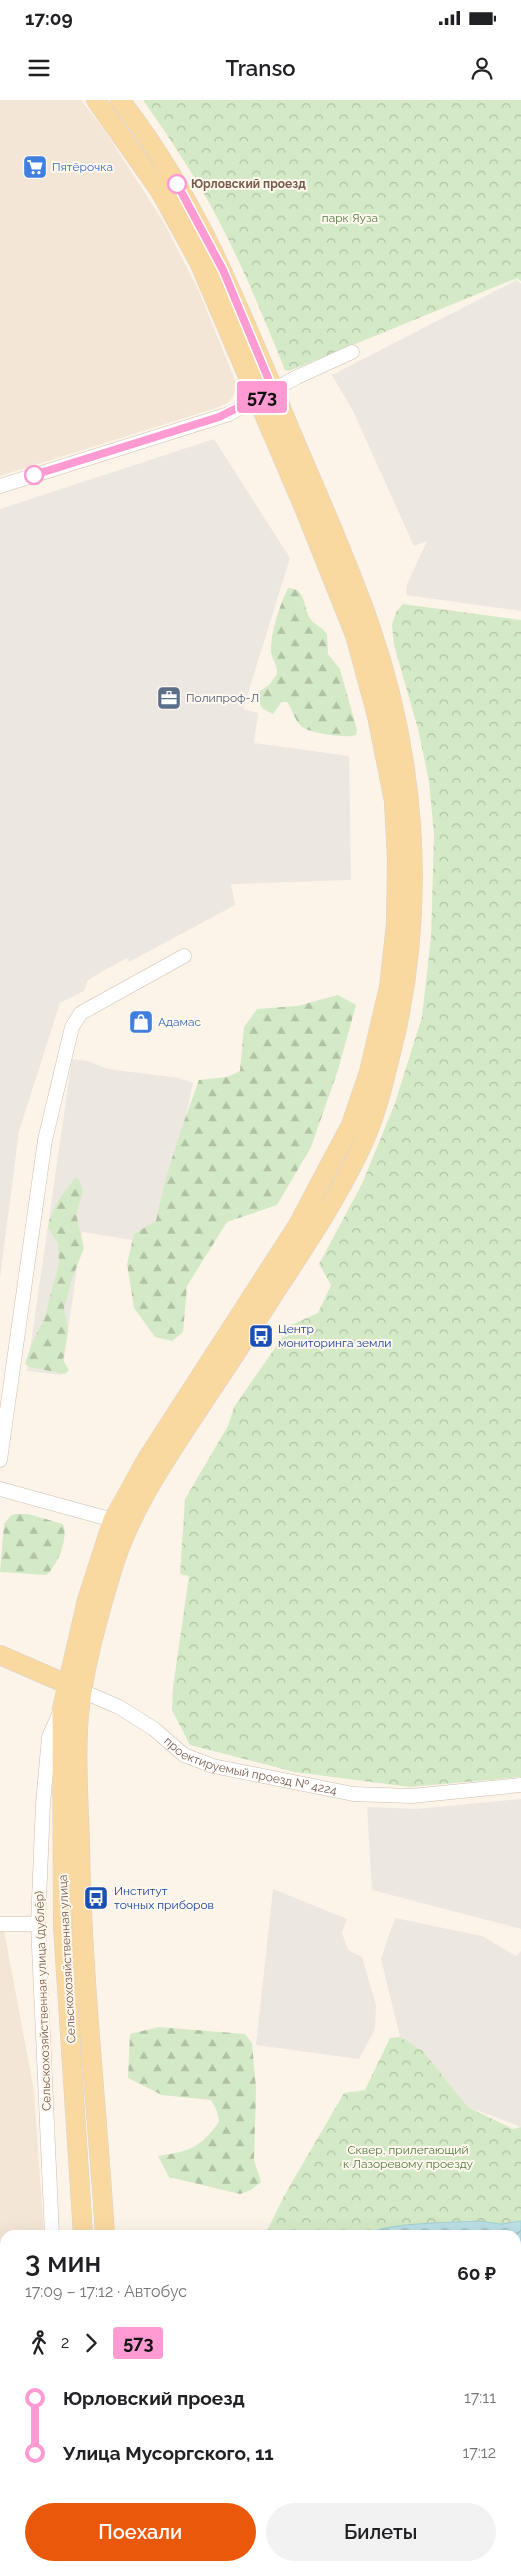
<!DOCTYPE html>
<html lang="ru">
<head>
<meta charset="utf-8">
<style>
	body { margin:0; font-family:Raleway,sans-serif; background:#f2f2f2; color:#202124; height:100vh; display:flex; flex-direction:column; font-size:19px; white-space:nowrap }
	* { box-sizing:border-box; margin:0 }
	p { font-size:16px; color:#757577 }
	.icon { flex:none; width:28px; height:28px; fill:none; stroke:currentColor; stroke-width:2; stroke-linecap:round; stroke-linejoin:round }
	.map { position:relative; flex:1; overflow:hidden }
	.side { position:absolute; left:0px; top:2130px; width:521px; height:341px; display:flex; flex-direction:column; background:#fff; border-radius:15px 15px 0 0; box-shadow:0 5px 20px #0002 }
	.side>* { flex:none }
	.badge { padding:0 10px; border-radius:4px; font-size:18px; line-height:32px }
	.map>.badge { position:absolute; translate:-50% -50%; box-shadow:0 0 0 2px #fff }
	.legs { display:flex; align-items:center; gap:8px; height:55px; padding:0 25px; font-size:16px }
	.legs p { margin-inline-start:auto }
	.summary { display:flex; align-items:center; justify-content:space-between; height:85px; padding:0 25px }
	h1 { font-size:28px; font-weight:600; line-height:38px }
	.button { display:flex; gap:10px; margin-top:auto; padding:10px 25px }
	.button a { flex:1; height:58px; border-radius:30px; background:#ea580c; color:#fff; font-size:20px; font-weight:600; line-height:58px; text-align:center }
	.button a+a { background:#f2f2f2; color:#202124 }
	ul { padding:0 25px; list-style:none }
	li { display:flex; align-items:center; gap:18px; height:55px; font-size:19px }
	li i { display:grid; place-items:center; width:8px; height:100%; margin:0 6px; background:currentColor }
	li i::after { content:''; width:12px; height:12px; margin:-6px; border:4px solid; border-radius:50%; background:#fff }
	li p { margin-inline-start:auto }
	li:first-child i { background:linear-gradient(#0000 50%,currentColor 0) }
	li:last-child i { background:linear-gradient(currentColor 50%,#0000 0) }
	.status { display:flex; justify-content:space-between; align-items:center; height:35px; padding:0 25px; background:#fff; direction:ltr }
	.status svg { height:14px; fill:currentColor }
	header { display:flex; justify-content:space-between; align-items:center; height:65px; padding:0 25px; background:#fff; font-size:22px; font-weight:600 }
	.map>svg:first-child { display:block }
	.residential { fill:#f4e6d6 }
	.industrial { fill:#ede7e1 }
	.forest { fill:url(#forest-firs) }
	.park { fill:url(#park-crowns) }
	.water { fill:url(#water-waves); stroke:#a2d0d8 }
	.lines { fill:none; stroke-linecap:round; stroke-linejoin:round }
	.minor-casing { stroke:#cebcad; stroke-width:15 }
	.major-casing { stroke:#d9d1cd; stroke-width:20 }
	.minor { stroke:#fff; stroke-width:14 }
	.major { stroke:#fad9a1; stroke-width:19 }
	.line-1-casing { stroke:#fff; stroke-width:11 }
	.line-1 { stroke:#ff9ad2; stroke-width:8 }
	.stop-1-dot { fill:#fff; stroke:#ff9ad2; stroke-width:2.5 }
	.labels { text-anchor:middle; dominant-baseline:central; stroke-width:4; stroke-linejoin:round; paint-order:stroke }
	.shop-label { font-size:12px; fill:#366cbe; stroke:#fff8ee; text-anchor:start }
	.stop-label { font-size:12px; font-weight:bold; fill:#775b4b; stroke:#fff8ee; text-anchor:start }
	.park-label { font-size:12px; fill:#547c43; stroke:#fff8ee }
	.service-label { font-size:12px; fill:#4e5e75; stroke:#fff8ee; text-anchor:start }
	.transit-label { font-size:12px; fill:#164399; stroke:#fff8ee; text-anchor:start }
	.street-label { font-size:12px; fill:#775b4b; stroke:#fff8ee }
</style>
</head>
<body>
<div class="status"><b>17:09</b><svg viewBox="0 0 49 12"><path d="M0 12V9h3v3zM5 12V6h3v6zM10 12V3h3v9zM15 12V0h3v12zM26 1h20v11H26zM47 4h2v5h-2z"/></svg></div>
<header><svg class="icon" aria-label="menu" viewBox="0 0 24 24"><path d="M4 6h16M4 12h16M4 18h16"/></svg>Transo<svg class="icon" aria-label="person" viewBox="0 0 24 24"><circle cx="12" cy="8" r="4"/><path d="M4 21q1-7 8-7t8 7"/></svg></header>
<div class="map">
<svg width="521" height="2471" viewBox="0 0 521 2471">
	<defs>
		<pattern id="forest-firs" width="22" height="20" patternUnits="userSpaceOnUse" patternTransform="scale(1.25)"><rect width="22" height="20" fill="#d4eac6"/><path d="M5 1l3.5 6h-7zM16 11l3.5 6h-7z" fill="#b1c1a3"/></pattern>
		<pattern id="park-crowns" width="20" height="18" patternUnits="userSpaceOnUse" patternTransform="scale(1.25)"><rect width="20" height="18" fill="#d4eac6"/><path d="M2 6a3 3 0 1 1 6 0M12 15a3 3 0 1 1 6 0" fill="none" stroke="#b1c1a3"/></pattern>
		<pattern id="water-waves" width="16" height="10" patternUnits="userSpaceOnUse" patternTransform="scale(1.25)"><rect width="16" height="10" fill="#bce0e6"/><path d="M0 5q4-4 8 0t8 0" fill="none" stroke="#9eb9bc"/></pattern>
	</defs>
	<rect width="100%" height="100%" fill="#fcf4e8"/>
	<g class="residential">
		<polygon points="0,0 81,0 105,31 163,121 198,189 235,280 235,292 229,302 219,307 0,376"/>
		<polygon points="0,1819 4,1830 34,1991 44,2135 5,2135 5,2466 63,2466 63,2471 0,2471"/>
	</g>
	<g class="industrial">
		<polygon points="517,180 521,184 521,511 406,495 407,484 427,441 414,446 353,311 332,275"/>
		<polygon points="214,339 290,458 243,609 258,613 254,643 349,656 351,780 231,784 235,805 129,862 127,858 105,870 88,880 84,891 60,903 19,1031 0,1178 0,409"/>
		<polygon points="72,959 88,961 108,969 179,978 193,983 158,1144 82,1132 62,1275 27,1271"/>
		<polygon points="521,1699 521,1829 372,1790 367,1707 417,1709"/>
		<polygon points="273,1789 347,1819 342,1833 348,1850 362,1857 376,1905 375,1929 359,1959 256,1945"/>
		<polygon points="395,1818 482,1836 516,1856 521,1851 521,2027 468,2007 423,1951 400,1937 381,1859"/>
	</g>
	<g class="forest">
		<path d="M288,488c20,0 14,22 24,33 5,5 11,7 15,13l1,20 12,15 17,61 -1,5c-9,4 -48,-2 -55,-9 -7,-7 -8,-16 -14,-24h-6l-8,12 -10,-5 -6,-9 3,-9 9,-6 8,-11c1,-9 -5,-14 -6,-22 0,-23 8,-44 17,-64z"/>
		<path d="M338,895l18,10 -18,65 -27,77 -34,58 -50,17 -40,64 -4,46 -11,9 -17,-4 -21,-29 -7,-44 7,-30 22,-13c9,-48 26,-94 43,-141l28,-3 13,-6 4,-44 13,-18 40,-3z"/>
		<path d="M76,1077l4,4 3,11 -7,22 8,34 -11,28 -9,32 4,22 -5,30 6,10 -4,4 -35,-7 -5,-3 9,-26 10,-18 15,-58 -1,-19 -10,-15c2,-19 16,-36 28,-51z"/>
		<path d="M16,1414h12l35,10c6,13 -6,43 -17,51l-46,-3 4,-48 7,-9z"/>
		<path d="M159,1927l86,7 7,9 4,46 -2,71 7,22 -10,8 -11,4 -71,-17 -11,-21c32,-5 42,-8 61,-34l-2,-11 -6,-11 -49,-5 -34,-17 2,-44z"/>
	</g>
	<g class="park">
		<path d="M143,0h378v181l-4,-3 -228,93 -4,-1c-20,-49 -40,-99 -65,-147 -22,-43 -49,-83 -77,-123z"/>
		<polygon points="403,504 521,520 521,1677 410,1687 295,1672 190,1645 172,1610 173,1587 189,1476 180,1474 185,1399 228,1326 234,1307 291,1225 318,1213 331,1185 319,1164 362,1084 395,1003 422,917 431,837 434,735 429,681 418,629 394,545 392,525 396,512"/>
		<polygon points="400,1937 423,1951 468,2007 513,2029 521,2027 521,2471 209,2471 208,2466 516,2466 516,2135 265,2135 284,2096 344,1993 365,1990 390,1938"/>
	</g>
	<g class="water">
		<path d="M478,2121l23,3 20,-3v32h-5v-18h-151c22,-13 85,-12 113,-14z"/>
		<polygon points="350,2466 468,2466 467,2471 346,2471"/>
	</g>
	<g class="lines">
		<defs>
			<g id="minor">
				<polyline points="0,386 229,314 297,277 352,252"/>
				<polyline points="0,1360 45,1040 72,927 81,913 184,856"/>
				<polyline points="0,1389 113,1420"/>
				<path id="s1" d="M82,1591l37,16 35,22 30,26 29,11 140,28 59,2 109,-11"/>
				<polyline points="0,1824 38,1824"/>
				<polyline points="52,2135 38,1824 43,1704 49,1637 60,1612"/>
			</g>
			<g id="major">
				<polyline points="0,1555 78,1589"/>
				<polyline points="83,2135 63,1826 62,1609 87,1500 113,1420 147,1359 298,1125 351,1025 369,972 389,887 396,824 397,760 394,701 377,616 355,535 305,410 199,162 160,91 96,0"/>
				<path d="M105,2135c-8,-130 -23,-259 -25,-388 -1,-49 -6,-101 1,-149 6,-43 20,-92 33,-134 20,-62 59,-115 94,-169 26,-38 50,-77 75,-115 27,-41 55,-84 76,-128 19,-38 27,-80 37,-120 30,-135 19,-276 -26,-406 -26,-76 -61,-149 -91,-223 -46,-110 -85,-208 -159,-303"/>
				<polyline points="99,2466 100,2471"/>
				<polyline points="123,2466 123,2471"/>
			</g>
		</defs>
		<use href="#minor" class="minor-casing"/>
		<use href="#major" class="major-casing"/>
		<use href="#minor" class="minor"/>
		<use href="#major" class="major"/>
	</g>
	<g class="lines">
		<defs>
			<polyline id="line-1" points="34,375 219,317 273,290 223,170 177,84"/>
		</defs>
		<use href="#line-1" class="line-1-casing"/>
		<use href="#line-1" class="line-1"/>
	</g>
	<defs>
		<symbol id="supermarket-square" viewBox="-11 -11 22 22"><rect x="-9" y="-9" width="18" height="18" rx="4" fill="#3f7fe0" stroke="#fff8ee"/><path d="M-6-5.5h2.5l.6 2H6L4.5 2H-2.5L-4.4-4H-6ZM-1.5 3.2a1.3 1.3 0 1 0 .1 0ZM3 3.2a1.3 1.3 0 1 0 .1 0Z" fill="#fff"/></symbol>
		<symbol id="office-square" viewBox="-11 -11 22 22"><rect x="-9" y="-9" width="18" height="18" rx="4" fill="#5c6f8a" stroke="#fff8ee"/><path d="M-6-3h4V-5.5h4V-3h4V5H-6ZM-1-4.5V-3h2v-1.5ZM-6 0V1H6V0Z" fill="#fff"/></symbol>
		<symbol id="shop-square" viewBox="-11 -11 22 22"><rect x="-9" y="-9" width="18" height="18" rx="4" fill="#3f7fe0" stroke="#fff8ee"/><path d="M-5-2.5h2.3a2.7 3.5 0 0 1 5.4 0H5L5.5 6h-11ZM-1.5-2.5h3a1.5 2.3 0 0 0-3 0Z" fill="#fff"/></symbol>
		<symbol id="bus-square" viewBox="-11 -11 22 22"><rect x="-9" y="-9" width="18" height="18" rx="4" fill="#1a4fb4" stroke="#fff8ee"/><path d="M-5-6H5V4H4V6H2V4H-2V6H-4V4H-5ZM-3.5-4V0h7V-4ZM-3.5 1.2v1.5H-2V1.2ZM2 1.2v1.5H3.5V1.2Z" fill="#fff"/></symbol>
	</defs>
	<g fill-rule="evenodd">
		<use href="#supermarket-square" x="21" y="53" width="28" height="28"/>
		<use href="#office-square" x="155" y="584" width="28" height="28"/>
		<use href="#shop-square" x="127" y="908" width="28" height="28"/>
		<use href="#bus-square" x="247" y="1222" width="28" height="28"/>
		<use href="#bus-square" x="82" y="1784" width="28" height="28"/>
	</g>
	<g class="stop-1-dot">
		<circle cx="177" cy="84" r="9"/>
		<circle cx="34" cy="375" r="9"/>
	</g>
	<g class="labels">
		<g class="shop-label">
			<text x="52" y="67">Пятёрочка</text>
			<text x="158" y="922">Адамас</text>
		</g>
		<g class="stop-label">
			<text x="191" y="84">Юрловский проезд</text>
		</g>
		<g class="park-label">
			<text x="350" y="118">парк Яуза</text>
			<text x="408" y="2050">Сквер, прилегающий<tspan x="408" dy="14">к Лазоревому проезду</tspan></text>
		</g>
		<g class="service-label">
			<text x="186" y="598">Полипроф-Л</text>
		</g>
		<g class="transit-label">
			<text x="278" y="1229">Центр<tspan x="278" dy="14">мониторинга земли</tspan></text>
			<text x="114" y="1791">Институт<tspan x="114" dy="14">точных приборов</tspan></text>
		</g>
		<g class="street-label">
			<text stroke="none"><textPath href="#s1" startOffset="188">проектируемый проезд № 4224</textPath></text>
			<text transform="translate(67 1859) rotate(-93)">Сельскохозяйственная улица</text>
			<text transform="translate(43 1901) rotate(-92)">Сельскохозяйственная улица (дублёр)</text>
		</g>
	</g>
</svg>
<b class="badge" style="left:262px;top:297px;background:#ff9ad2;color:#111">573</b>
<section class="side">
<div class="summary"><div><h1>3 мин</h1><p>17:09 – 17:12 · Автобус</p></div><b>60 ₽</b></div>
<div class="legs"><svg class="icon" aria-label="walk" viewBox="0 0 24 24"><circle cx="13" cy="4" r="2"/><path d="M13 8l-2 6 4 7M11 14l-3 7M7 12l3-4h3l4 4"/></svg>2<svg class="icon" aria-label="forward" viewBox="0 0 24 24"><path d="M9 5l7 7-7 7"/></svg><b class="badge" style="background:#ff9ad2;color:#111">573</b></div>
<ul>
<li><i style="color:#ff9ad2"></i><b>Юрловский проезд</b><p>17:11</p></li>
<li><i style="color:#ff9ad2"></i><b>Улица Мусоргского, 11</b><p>17:12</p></li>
</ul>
<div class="button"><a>Поехали</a><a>Билеты</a></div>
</section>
</div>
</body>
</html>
